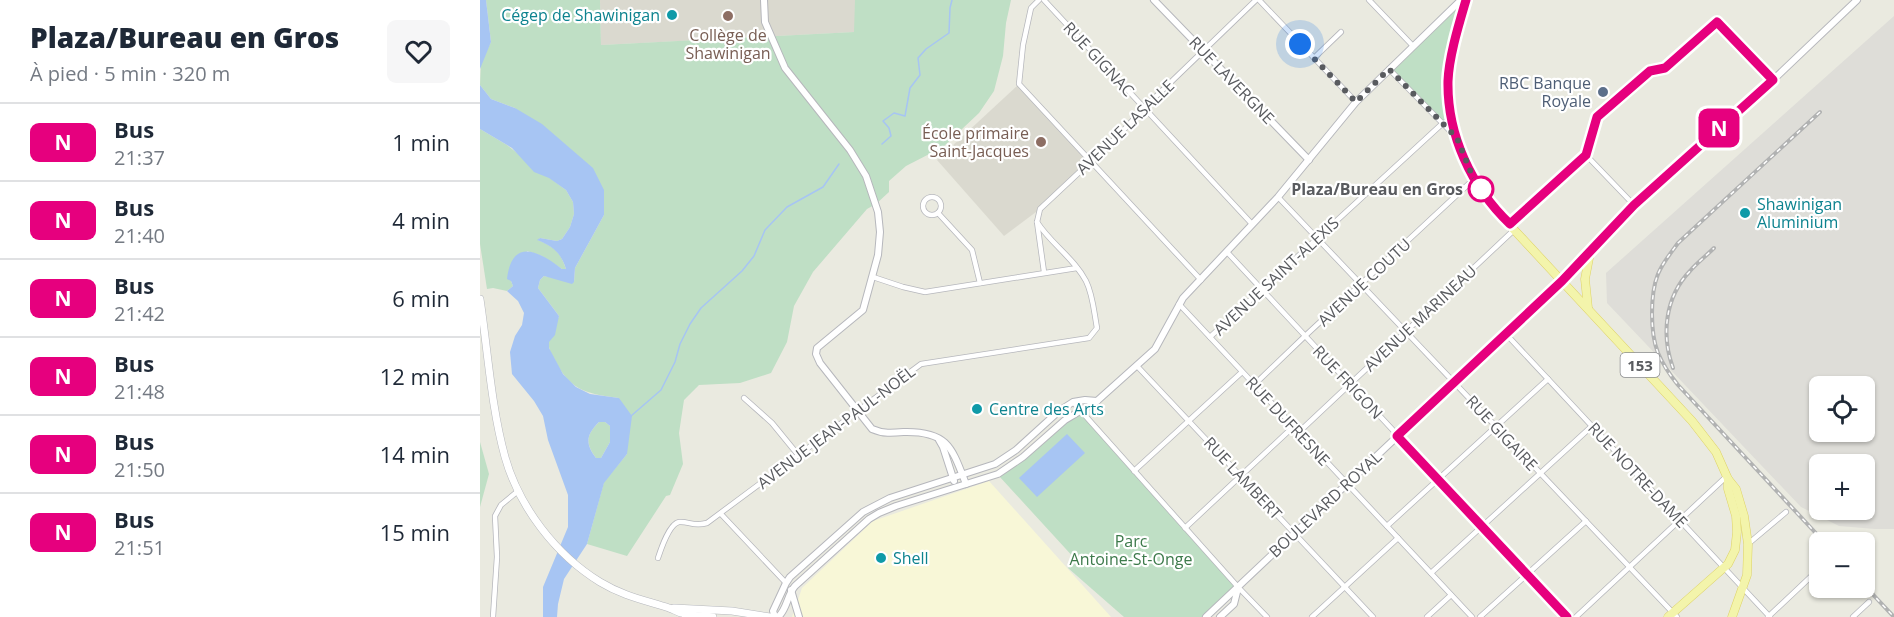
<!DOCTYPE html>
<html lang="fr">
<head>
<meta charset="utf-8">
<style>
	body { margin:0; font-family:"Open Sans",sans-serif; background:#f6f6f7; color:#1f2937; height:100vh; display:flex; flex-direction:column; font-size:22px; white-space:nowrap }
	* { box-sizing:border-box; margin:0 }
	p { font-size:20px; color:#747a83 }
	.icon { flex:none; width:33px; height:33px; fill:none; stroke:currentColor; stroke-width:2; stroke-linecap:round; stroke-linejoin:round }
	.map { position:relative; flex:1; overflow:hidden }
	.details { display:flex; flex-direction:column; background:#fff; width:480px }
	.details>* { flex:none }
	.badge { padding:0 12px; border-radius:9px; font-size:21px; line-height:39px }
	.tools { position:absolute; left:1329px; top:376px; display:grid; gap:12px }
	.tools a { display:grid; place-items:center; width:66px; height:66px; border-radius:9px; background:#fff; box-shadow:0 2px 4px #0004; font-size:30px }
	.you { position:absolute; width:30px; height:30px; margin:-15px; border:4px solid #fff; border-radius:50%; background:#1a73e8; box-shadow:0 0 0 9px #1a73e833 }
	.map>.badge { position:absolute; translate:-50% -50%; box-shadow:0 0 0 3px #fff }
	.round { display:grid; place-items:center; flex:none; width:63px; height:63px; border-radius:9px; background:#f6f6f7 }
	.headline { display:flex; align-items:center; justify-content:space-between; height:102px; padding:0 30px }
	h1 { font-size:28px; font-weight:800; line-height:45px }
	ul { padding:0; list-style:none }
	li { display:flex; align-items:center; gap:18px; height:78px; padding:0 30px; border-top:2px solid #e0e1e3 }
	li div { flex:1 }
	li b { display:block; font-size:22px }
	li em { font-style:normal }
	li .badge { min-width:66px; font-weight:700; text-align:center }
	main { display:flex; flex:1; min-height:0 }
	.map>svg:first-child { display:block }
	.commercial { fill:#f8f7d7 }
	.industrial { fill:#deddd8; fill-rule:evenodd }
	.education { fill:#dad9cf }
	.green { fill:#bfdfc5 }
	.water { fill:#a7c5f3; fill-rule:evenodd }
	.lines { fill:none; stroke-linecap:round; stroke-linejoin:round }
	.stream { stroke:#a7c5f3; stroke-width:1.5 }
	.minor-casing { stroke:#b6b7bc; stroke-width:6 }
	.tertiary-casing { stroke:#b6b7bc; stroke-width:8 }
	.secondary-casing { stroke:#b6b8bd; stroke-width:8 }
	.primary-casing { stroke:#ded265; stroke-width:9 }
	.minor { stroke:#fff; stroke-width:4.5 }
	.tertiary { stroke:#fff; stroke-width:6 }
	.secondary { stroke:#fff; stroke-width:7 }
	.primary { stroke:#f3f4ab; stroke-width:8 }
	.rail-casing { stroke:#b1b2b2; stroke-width:4 }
	.rail { stroke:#fff; stroke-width:1.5; stroke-dasharray:4.5; stroke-linecap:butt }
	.line-casing { stroke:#fff; stroke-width:14 }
	.line { stroke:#e6007e; stroke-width:9 }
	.walk { stroke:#595b5f; stroke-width:6; stroke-dasharray:0 10.8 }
	.culture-dot { fill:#0f9aa8; stroke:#fff; stroke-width:2 }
	.education-dot { fill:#8d6e63; stroke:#fff; stroke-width:2 }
	.service-dot { fill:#5c6f8a; stroke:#fff; stroke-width:2 }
	.stop-dot { fill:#fff; stroke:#e6007e; stroke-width:3 }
	.labels { text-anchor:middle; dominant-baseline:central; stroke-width:4.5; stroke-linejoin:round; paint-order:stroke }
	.shield { fill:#fff; stroke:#8b8c8f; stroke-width:1.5 }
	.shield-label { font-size:15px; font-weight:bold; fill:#595b5f }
	.culture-label { font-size:16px; fill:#0d838f; stroke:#fff; text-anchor:start }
	.education-label { font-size:16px; fill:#785e54; stroke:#fff }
	.street-label { font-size:16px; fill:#595b5f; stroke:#fff }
	.service-label { font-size:16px; fill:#4e5e75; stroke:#fff; text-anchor:end }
	.stop-label { font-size:16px; font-weight:bold; fill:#595b5f; stroke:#fff; text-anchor:end }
	.park-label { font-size:16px; fill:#3d7a4b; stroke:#fff }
</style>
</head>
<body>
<main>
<section class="details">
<div class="headline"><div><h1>Plaza/Bureau en Gros</h1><p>À pied · 5 min · 320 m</p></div><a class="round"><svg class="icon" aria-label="heart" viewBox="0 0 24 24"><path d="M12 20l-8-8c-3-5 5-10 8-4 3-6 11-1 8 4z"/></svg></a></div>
<ul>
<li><span class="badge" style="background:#e6007e;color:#fff">N</span><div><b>Bus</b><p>21:37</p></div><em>1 min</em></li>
<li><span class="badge" style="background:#e6007e;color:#fff">N</span><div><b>Bus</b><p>21:40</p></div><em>4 min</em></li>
<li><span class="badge" style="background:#e6007e;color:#fff">N</span><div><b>Bus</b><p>21:42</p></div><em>6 min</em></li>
<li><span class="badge" style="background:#e6007e;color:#fff">N</span><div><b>Bus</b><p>21:48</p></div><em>12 min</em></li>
<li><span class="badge" style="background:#e6007e;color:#fff">N</span><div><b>Bus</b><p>21:50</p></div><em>14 min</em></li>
<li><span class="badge" style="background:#e6007e;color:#fff">N</span><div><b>Bus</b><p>21:51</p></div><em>15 min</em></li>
</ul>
</section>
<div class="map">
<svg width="1414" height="617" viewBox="0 0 1414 617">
	<rect width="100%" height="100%" fill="#eaeae0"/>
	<polygon class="commercial" points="509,481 631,617 312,617 322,588 393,521"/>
	<path class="industrial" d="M1414,16v513h-19l-36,-3 -38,-19 -194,-204 -1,-30zM1340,387h44v45h-44zM1340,465h44v45h-44z"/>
	<g class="education">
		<polygon points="120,0 375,0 375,32 121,45"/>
		<polygon points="539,84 612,161 560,209 524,236 457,160"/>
	</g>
	<g class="green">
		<path d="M6,0h114l1,45 253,-13 1,-32h156l-5,23 -3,33 -9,35 -15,22 -36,34 -37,19 -17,15v11l-13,12 -9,5 -54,63 -19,34 -7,36 -16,31 -31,10 -41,2 -15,15 -5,33 4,31 -13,31 -4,1 -39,60 -40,-12 17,-62 23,-28 -8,-56c-29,-4 -47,-6 -62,-34 -2,-5 -7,-11 -8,-17 -2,-9 7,-22 10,-31l-21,-28 2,-8 4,-4 30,6 1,-14 29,-53 -89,-107 -24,-9 -11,-14 1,-23 10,-20z"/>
		<polygon points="982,0 968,80 971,120 963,123 909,69"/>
		<path d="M0,129l27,16 15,12 44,33 7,12 1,12 -4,13 -8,12 -5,2 -17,-3 -2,2c16,7 22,11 28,29h-4l-20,-13 -15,-5 -16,30 2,5 -6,5 -14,-3 -6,1 -7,-45z"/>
		<polygon points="600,410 758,587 727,617 644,617 588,568 596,560 519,476"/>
		<path d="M119,422h6l5,4v16l-9,16h-5c-11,-15 -10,-23 3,-36z"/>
		<polygon points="0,442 9,474 0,507"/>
	</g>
	<g class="water">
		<polygon points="0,0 6,0 11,42 0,69"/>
		<path d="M0,85l11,14 24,9 27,16 51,44 11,22v25l-29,53 -1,14 -2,2 -28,-8 -4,4 -2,8 21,28 -4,19 -6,7v6l14,26 13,13 14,7 29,4 13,18 -5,38 -23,29 -17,61 -23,35 -6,25 -1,13h-14v-30l25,-60v-32l-20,-55 -5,-24 -9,-15 -22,-27 -2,-22 5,-16 7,-11 2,-12 -6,-12 -11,-10 6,-5 -2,-5 -4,-2c5,-42 32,-28 55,-10h4c-5,-16 -13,-23 -29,-29l3,-2 17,3 5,-2 8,-12 4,-13 -1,-12 -7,-12 -17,-12 -15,-6 -22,-24 -32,-19zM119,422h6l5,4v16l-9,16h-5c-11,-15 -10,-23 3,-36z"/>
		<polygon points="587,434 605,453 557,497 539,478"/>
	</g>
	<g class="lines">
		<g class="stream">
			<polyline points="402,144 411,136 409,128 403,121 414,113 425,116 430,88 440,75 438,58 446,49 469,33 470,8 472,0"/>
			<polyline points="151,416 181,390 195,362 200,344 210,324 221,308 262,271 274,256 285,230 307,207 343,187 359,164"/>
		</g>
		<defs>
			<g id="minor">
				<polyline points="559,0 551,8 543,45 539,84 721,280"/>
				<polyline points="564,0 772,224"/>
				<polyline points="779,0 876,102"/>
				<polyline points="889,0 933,46"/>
				<polyline points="834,58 861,32"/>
				<polyline points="909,69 975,136"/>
				<polyline points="1106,155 1154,205"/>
				<circle cx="452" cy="206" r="9"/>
				<polyline points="798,197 1197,617"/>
				<polyline points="458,213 492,250 500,283"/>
				<polyline points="747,252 1087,617"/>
				<polyline points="564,272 557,222 560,209 639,135 664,108 776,0"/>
				<polyline points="393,277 423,287 445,292 597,268"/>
				<polyline points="699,304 992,617"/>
				<polyline points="1026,334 1290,617"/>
				<polyline points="730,337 963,123 971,120"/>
				<polyline points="657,366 893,617"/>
				<polyline points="774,385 825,336 994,179"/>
				<polyline points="264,398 292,423 319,456"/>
				<polyline points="593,402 758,587 787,617"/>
				<polyline points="819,432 1035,229"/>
				<polyline points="654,471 762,372"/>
				<polyline points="241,514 306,583"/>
				<polyline points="907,526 1068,379"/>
				<polyline points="705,528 813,427"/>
				<polyline points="1268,544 1306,512"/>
				<path d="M178,558c3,-9 11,-34 21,-36 10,-1 14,5 28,1l214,-159 168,-26 8,-10c-3,-16 -4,-33 -11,-47 -12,-23 -35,-37 -49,-59"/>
				<polyline points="951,573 1112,426"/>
				<polyline points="13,617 17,557 15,516 21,505 38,491"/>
				<polyline points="832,617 918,538"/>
				<polyline points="947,617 971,595"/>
				<polyline points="1000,617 1106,521"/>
				<polyline points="1096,617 1247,476"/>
				<polyline points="1288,617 1340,568"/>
				<polyline points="1373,617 1389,602"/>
			</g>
			<g id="tertiary">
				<path d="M284,0l1,22 20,46 65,82 16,26 12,36 2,20 -2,23 -15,55 -46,38 -1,6 4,9 52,66c11,5 21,4 32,3 44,-1 48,16 62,52"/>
				<polyline points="674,0 829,160"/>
				<polyline points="459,440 463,447 474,481"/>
				<polyline points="311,590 319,617"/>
				<polyline points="295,617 293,611 306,583 310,577 383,512 410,498 515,464 536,450 579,411 593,402 605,400 617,401"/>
				<path d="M298,617c9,-7 9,-22 17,-31l74,-67 10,-6 17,-7 102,-32 25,-17 42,-37 32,-19 58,-52 28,-51 95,-101 78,-95 105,-102"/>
				<polyline points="726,617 1082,281 1154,205 1293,80 1377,0"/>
				<polyline points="740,617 754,604 758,588"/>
			</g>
			<g id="secondary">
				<path d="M0,299c8,53 11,107 25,158 14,50 51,98 95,125 23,14 44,18 69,26 4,1 8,4 12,5 10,3 22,3 32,4"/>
				<polyline points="194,608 252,611 290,617"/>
			</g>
			<g id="primary">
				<path d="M986,0c-7,24 -17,56 -18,81 -1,46 18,86 43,124l201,216 24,31 12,27 8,10 8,27 4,28 -1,31 -15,42"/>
				<polyline points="1108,308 1105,279 1110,253"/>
				<polyline points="1188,617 1248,564 1255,550 1257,532 1256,516 1248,489 1248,479"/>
			</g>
		</defs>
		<use href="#minor" class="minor-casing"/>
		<use href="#tertiary" class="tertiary-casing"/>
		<use href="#secondary" class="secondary-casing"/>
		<use href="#primary" class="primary-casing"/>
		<use href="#minor" class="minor"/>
		<use href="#tertiary" class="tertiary"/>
		<use href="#secondary" class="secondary"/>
		<use href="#primary" class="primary"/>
		<defs>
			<g id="rail">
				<path d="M1340,112l-142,131c-7,10 -15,19 -20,31 -8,20 -8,59 0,79 5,12 12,22 20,32l147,158"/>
				<path d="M1193,368c-12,-33 -8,-71 17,-97 7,-8 16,-15 24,-23"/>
				<polyline points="1384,585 1414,617"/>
			</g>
		</defs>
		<use href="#rail" class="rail-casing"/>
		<use href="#rail" class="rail"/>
	</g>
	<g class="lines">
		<defs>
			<path id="line" d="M986,0c-7,24 -17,56 -18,81 -1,53 23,106 62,143l76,-69 11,-38 53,-46 15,-3 52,-46 56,58 -139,125 -72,76 -165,155 170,181"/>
		</defs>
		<use href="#line" class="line-casing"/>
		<use href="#line" class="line"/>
		<polyline class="walk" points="820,44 876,102 909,69 977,138 994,180 1003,192 1001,189"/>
	</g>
	<g class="culture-dot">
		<circle cx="192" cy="15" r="6"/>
		<circle cx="1265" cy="213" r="6"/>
		<circle cx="497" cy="409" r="6"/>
		<circle cx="401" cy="558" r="6"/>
	</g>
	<g class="education-dot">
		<circle cx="248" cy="16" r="6"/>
		<circle cx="561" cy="142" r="6"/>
	</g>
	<circle class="service-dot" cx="1123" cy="92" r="6"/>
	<circle class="stop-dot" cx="1001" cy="189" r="12"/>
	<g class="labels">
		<rect class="shield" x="1140.5" y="353" width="39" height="24" rx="4.5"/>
		<g class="shield-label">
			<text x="1160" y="365">153</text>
		</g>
		<g class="culture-label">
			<text x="180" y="15" text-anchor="end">Cégep de Shawinigan</text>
			<text x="1277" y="204">Shawinigan<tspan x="1277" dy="18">Aluminium</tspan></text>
			<text x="509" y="409">Centre des Arts</text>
			<text x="413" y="558">Shell</text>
		</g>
		<g class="education-label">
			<text x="248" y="35">Collège de<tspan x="248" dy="18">Shawinigan</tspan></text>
			<text x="549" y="133" text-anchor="end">École primaire<tspan x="549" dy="18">Saint-Jacques</tspan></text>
		</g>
		<g class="street-label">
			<text transform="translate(619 59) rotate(47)">RUE GIGNAC</text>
			<text transform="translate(752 80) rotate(46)">RUE LAVERGNE</text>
			<text transform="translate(645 127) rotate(-44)">AVENUE LASALLE</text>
			<text transform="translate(796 276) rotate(-43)">AVENUE SAINT-ALEXIS</text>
			<text transform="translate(884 282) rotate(-43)">AVENUE COUTU</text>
			<text transform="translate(940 318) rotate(-43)">AVENUE MARINEAU</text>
			<text transform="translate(868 382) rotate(47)">RUE FRIGON</text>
			<text transform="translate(808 421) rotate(47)">RUE DUFRESNE</text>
			<text transform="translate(356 427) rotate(-37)">AVENUE JEAN-PAUL-NOËL</text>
			<text transform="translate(1022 433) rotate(47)">RUE GIGAIRE</text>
			<text transform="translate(1158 475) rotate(47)">RUE NOTRE-DAME</text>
			<text transform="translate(763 478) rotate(47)">RUE LAMBERT</text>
			<text transform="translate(845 504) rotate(-43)">BOULEVARD ROYAL</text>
		</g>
		<g class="service-label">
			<text x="1111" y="83">RBC Banque<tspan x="1111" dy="18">Royale</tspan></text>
		</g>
		<g class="stop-label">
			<text x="983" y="189">Plaza/Bureau en Gros</text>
		</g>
		<g class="park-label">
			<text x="651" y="541">Parc<tspan x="651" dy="18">Antoine-St-Onge</tspan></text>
		</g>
	</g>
</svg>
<div class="tools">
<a><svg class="icon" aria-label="locate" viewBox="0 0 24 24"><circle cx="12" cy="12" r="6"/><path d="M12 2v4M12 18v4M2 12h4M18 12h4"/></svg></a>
<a>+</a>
<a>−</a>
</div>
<div class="you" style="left:820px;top:44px"></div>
<b class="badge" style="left:1239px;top:128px;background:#e6007e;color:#fff">N</b>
</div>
</main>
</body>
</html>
